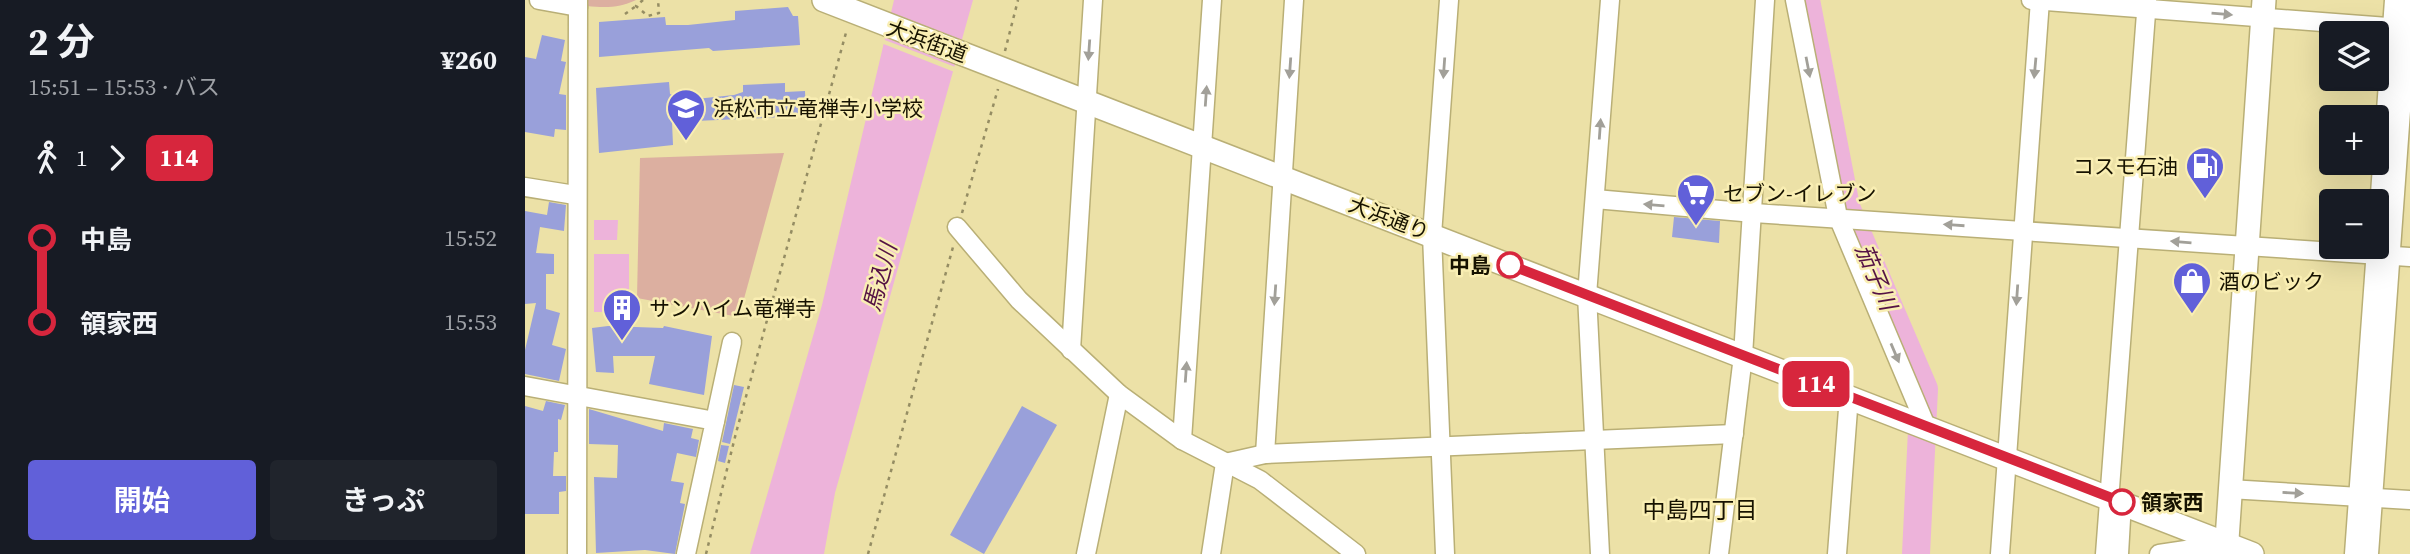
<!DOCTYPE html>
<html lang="ja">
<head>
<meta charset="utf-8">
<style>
	body { margin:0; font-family:"Source Serif 4","Noto Sans JP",serif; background:#20242c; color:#f1f3f6; height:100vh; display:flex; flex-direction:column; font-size:26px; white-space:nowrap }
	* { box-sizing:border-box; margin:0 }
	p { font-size:23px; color:#9ea1a6 }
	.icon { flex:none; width:38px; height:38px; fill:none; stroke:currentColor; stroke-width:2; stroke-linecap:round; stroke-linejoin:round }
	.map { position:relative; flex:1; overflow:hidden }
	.drawer { display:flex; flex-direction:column; background:#171b24; width:525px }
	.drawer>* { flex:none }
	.badge { padding:0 14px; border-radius:10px; font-size:24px; line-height:46px }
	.buttons { position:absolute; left:1794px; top:21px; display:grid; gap:14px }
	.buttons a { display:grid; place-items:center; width:70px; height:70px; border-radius:7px; background:#171b24; box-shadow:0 7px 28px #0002; font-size:35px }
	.map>.badge { position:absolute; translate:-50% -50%; box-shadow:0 0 0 4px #fff }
	.legs { display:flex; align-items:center; gap:10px; height:77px; padding:0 28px; font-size:23px }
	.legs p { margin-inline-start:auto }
	.overview { display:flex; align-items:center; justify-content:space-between; height:119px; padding:0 28px }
	h1 { font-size:38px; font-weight:700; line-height:52px }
	.cta { display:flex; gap:14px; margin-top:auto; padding:14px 28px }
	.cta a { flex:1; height:80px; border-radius:7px; background:#6160d9; color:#fff; font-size:28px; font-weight:700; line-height:80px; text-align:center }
	.cta a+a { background:#20242c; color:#f1f3f6 }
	ul { padding:0 28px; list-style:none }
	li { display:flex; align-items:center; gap:24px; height:84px; font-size:26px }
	li i { display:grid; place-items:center; width:10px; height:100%; margin:0 9px; background:currentColor }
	li i::after { content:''; width:18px; height:18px; margin:-9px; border:5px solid; border-radius:50%; background:#171b24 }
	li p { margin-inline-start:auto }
	li:first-child i { background:linear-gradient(#0000 50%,currentColor 0) }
	li:last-child i { background:linear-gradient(currentColor 50%,#0000 0) }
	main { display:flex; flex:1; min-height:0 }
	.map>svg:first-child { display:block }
	.green { fill:#dcafa0 }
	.water { fill:#edb3da }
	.pier { fill:#ece1a7 }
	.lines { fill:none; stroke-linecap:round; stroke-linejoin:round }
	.river { stroke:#edb3da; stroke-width:28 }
	.building { fill:#99a0da }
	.minor-casing { stroke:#b9af76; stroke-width:21 }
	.tertiary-casing { stroke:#b9af76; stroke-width:26 }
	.path { stroke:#958d63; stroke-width:2.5; stroke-dasharray:3.5 5; stroke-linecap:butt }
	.minor { stroke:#fff; stroke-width:18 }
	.tertiary { stroke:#fff; stroke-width:23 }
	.oneway { fill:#a2a099 }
	.line-1-casing { stroke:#fff; stroke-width:16 }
	.line-1 { stroke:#d7263d; stroke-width:10 }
	.stop-1-dot { fill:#fff; stroke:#d7263d; stroke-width:3.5 }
	.labels { text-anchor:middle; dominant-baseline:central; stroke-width:5; stroke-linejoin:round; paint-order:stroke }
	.street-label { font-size:21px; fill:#161200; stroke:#f9eeb3 }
	.poi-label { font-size:21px; fill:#161200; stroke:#f9eeb3; text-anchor:start }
	.stop-label { font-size:21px; font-weight:bold; fill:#161200; stroke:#f9eeb3; text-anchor:end }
	.water-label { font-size:23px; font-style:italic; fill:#551245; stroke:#f9eeb3 }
	.neighbourhood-label { font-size:23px; fill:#161200; stroke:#f9eeb3 }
</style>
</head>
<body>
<main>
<section class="drawer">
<div class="overview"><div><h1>2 分</h1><p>15:51 – 15:53 · バス</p></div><b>¥260</b></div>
<div class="legs"><svg class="icon" aria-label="walk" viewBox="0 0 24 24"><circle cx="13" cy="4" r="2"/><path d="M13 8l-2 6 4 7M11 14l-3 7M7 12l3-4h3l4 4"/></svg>1<svg class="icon" aria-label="forward" viewBox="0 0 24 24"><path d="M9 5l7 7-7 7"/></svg><b class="badge" style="background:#d7263d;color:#fff">114</b></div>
<ul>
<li><i style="color:#d7263d"></i><b>中島</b><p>15:52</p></li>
<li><i style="color:#d7263d"></i><b>領家西</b><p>15:53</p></li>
</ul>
<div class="cta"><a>開始</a><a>きっぷ</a></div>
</section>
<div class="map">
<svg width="1885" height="554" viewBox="0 0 1885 554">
	<rect width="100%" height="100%" fill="#ece1a7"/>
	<g class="green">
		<path d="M62,0h49c-16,8 -31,8 -49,6z"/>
		<polygon points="259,153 214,317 112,298 115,158"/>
	</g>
	<g class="water">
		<polygon points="369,0 448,0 310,493 299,554 225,554 297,305"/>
		<polygon points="69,220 93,220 92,240 69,240"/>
		<rect x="69" y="254" width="35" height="58"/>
	</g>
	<polygon class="pier" points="357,39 433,68 432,73 356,43"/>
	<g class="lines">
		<polyline class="river" points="1281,0 1321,207 1399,389 1391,554"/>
	</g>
	<g class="building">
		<polygon points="263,7 268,16 273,16 275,45 188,51 184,48 74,57 74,22 140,17 141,25 163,25 210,20 210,11"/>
		<polygon points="17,35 40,40 36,61 41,62 34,94 41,95 41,130 30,129 29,137 0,132 0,57 11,59"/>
		<polygon points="144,82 145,94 161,100 209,95 218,92 218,85 260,83 260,92 280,91 281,116 147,122 148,145 74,153 71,88"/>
		<polygon points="24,202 41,205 39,231 15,227 11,253 29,254 29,274 21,274 21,309 35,313 27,345 41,349 34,381 0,374 0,350 11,303 0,304 0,211 22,215"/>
		<polygon points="1149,217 1195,221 1194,243 1147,237"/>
		<polygon points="83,326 138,328 139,326 187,336 179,395 124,384 130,356 88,356 89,373 71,372 67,328"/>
		<polygon points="209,385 219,387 205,444 197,442"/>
		<polygon points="21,401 40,405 36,420 33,419 33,452 29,452 28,476 41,476 41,491 34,492 34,514 0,514 0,406 18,411"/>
		<polygon points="497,406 532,425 459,554 425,535"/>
		<polygon points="64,409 138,431 139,423 168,429 166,438 174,440 171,457 152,453 146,481 159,483 155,503 160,504 150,554 120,550 71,553 69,477 92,478 93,445 64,444"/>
		<polygon points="196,445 204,446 200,463 193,461"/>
	</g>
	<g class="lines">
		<defs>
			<g id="minor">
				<polyline points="14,0 53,7"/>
				<polyline points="1270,0 1313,217 1401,426"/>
				<polyline points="1506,0 1876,28"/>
				<polyline points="0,187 50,195"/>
				<polyline points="1070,199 1229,213 1885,257"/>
				<polyline points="432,227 494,300 594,394 657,440 735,480 831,554"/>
				<polyline points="546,350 568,0"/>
				<polyline points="0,386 190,421 161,554"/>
				<polyline points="190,421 207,342"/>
				<polyline points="657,440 687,0"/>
				<polyline points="740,454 769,0"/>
				<polyline points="700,463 740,454 1209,434"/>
				<polyline points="1704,489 1885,500"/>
				<polyline points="52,554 53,0"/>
				<polyline points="561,554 594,394"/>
				<polyline points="686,554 700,463"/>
				<polyline points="920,554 907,235 924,0"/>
				<polyline points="1075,554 1062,295 1085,0"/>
				<polyline points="1194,554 1218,356 1240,0"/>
				<polyline points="1312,554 1324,396"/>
				<polyline points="1475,554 1515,0"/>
				<polyline points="1580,554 1622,0"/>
				<polyline points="1594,554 1597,502"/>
				<polyline points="1634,554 1701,544"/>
				<polyline points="1829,554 1869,0"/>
				<polyline points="1844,554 1884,0"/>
			</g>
			<g id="tertiary">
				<polyline points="299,0 1727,554"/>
				<polyline points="1701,554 1739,0"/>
			</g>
		</defs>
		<use href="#minor" class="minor-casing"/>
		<use href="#tertiary" class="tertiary-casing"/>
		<g class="path">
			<polyline points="118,0 111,6 123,16 134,13 133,0"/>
			<polyline points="100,14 111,6"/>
			<polyline points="480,51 493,0"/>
			<polyline points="437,213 473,89"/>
			<polyline points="181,554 211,433 322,29"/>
			<polyline points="343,554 428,247"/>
		</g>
		<use href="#minor" class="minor"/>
		<use href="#tertiary" class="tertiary"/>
	</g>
	<defs><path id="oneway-solid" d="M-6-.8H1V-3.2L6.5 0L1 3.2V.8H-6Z" transform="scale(1.75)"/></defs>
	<g class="oneway">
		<use href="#oneway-solid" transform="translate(1697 14) rotate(5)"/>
		<use href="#oneway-solid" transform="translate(564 50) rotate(94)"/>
		<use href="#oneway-solid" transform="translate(1283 67) rotate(79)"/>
		<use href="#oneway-solid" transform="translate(765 68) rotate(94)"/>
		<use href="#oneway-solid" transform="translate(919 68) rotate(94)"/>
		<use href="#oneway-solid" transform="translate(1510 68) rotate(95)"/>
		<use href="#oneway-solid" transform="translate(681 96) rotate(-86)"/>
		<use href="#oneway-solid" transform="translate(1075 129) rotate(-86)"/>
		<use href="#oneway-solid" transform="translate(1129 205) rotate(-175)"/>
		<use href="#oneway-solid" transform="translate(1429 225) rotate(-176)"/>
		<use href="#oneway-solid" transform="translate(1656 242) rotate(-175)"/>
		<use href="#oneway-solid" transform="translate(750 295) rotate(94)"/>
		<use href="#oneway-solid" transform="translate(1492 295) rotate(94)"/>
		<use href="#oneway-solid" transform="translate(1370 353) rotate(67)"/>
		<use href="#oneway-solid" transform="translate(661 372) rotate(-86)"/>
		<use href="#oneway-solid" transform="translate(1768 493) rotate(3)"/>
	</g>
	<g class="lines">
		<defs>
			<polyline id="line-1" points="985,265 1597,502"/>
		</defs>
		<use href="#line-1" class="line-1-casing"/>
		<use href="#line-1" class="line-1"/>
	</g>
	<defs>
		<symbol id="school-pin" viewBox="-11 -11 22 30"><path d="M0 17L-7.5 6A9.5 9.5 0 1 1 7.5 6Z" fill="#6160d9" stroke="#f9eeb3"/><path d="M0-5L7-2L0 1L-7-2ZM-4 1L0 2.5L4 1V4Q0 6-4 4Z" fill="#fff"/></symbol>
		<symbol id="fuel-pin" viewBox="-11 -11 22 30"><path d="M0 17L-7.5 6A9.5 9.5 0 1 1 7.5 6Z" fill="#6160d9" stroke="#f9eeb3"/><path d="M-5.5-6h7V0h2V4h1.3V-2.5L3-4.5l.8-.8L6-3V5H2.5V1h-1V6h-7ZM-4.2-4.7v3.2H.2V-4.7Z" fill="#fff"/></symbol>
		<symbol id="supermarket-pin" viewBox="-11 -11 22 30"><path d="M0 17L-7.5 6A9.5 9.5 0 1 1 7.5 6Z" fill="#6160d9" stroke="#f9eeb3"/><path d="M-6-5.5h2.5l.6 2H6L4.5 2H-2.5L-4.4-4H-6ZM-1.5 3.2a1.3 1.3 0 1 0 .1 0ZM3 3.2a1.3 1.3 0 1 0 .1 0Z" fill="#fff"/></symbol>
		<symbol id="shop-pin" viewBox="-11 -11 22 30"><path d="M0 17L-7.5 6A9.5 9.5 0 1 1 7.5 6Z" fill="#6160d9" stroke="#f9eeb3"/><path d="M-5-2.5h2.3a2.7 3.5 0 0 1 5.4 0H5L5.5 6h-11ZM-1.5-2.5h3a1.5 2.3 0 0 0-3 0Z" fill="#fff"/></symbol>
		<symbol id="building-pin" viewBox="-11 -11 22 30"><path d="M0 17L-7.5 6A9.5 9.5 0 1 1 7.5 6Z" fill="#6160d9" stroke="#f9eeb3"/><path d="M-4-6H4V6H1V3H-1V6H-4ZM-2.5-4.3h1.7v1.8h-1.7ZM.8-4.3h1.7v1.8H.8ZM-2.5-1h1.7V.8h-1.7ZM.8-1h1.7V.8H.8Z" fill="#fff"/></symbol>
	</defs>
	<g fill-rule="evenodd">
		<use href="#school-pin" x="139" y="86" width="44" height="60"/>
		<use href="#fuel-pin" x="1658" y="144" width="44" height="60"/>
		<use href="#supermarket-pin" x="1149" y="171" width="44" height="60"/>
		<use href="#shop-pin" x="1645" y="259" width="44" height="60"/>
		<use href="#building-pin" x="75" y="286" width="44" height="60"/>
	</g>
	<g class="stop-1-dot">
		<circle cx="985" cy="265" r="12"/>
		<circle cx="1597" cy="502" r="12"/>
	</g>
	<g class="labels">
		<g class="street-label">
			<text transform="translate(402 41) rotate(20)">大浜街道</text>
			<text transform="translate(864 218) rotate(21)">大浜通り</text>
		</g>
		<g class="poi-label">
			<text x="188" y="108">浜松市立竜禅寺小学校</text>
			<text x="1653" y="166" text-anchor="end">コスモ石油</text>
			<text x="1198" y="193">セブン-イレブン</text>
			<text x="1694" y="281">酒のビック</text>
			<text x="124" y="308">サンハイム竜禅寺</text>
		</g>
		<g class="stop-label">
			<text x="966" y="265">中島</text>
			<text x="1616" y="502" text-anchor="start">領家西</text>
		</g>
		<g class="water-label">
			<text transform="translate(355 277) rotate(-75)">馬込川</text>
			<text transform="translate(1351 277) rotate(67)">茄子川</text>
		</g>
		<g class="neighbourhood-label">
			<text x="1175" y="510">中島四丁目</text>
		</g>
	</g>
</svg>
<div class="buttons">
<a><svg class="icon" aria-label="layers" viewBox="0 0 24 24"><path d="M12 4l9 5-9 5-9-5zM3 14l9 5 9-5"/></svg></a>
<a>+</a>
<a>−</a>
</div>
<b class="badge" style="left:1291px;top:384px;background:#d7263d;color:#fff">114</b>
</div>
</main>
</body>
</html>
